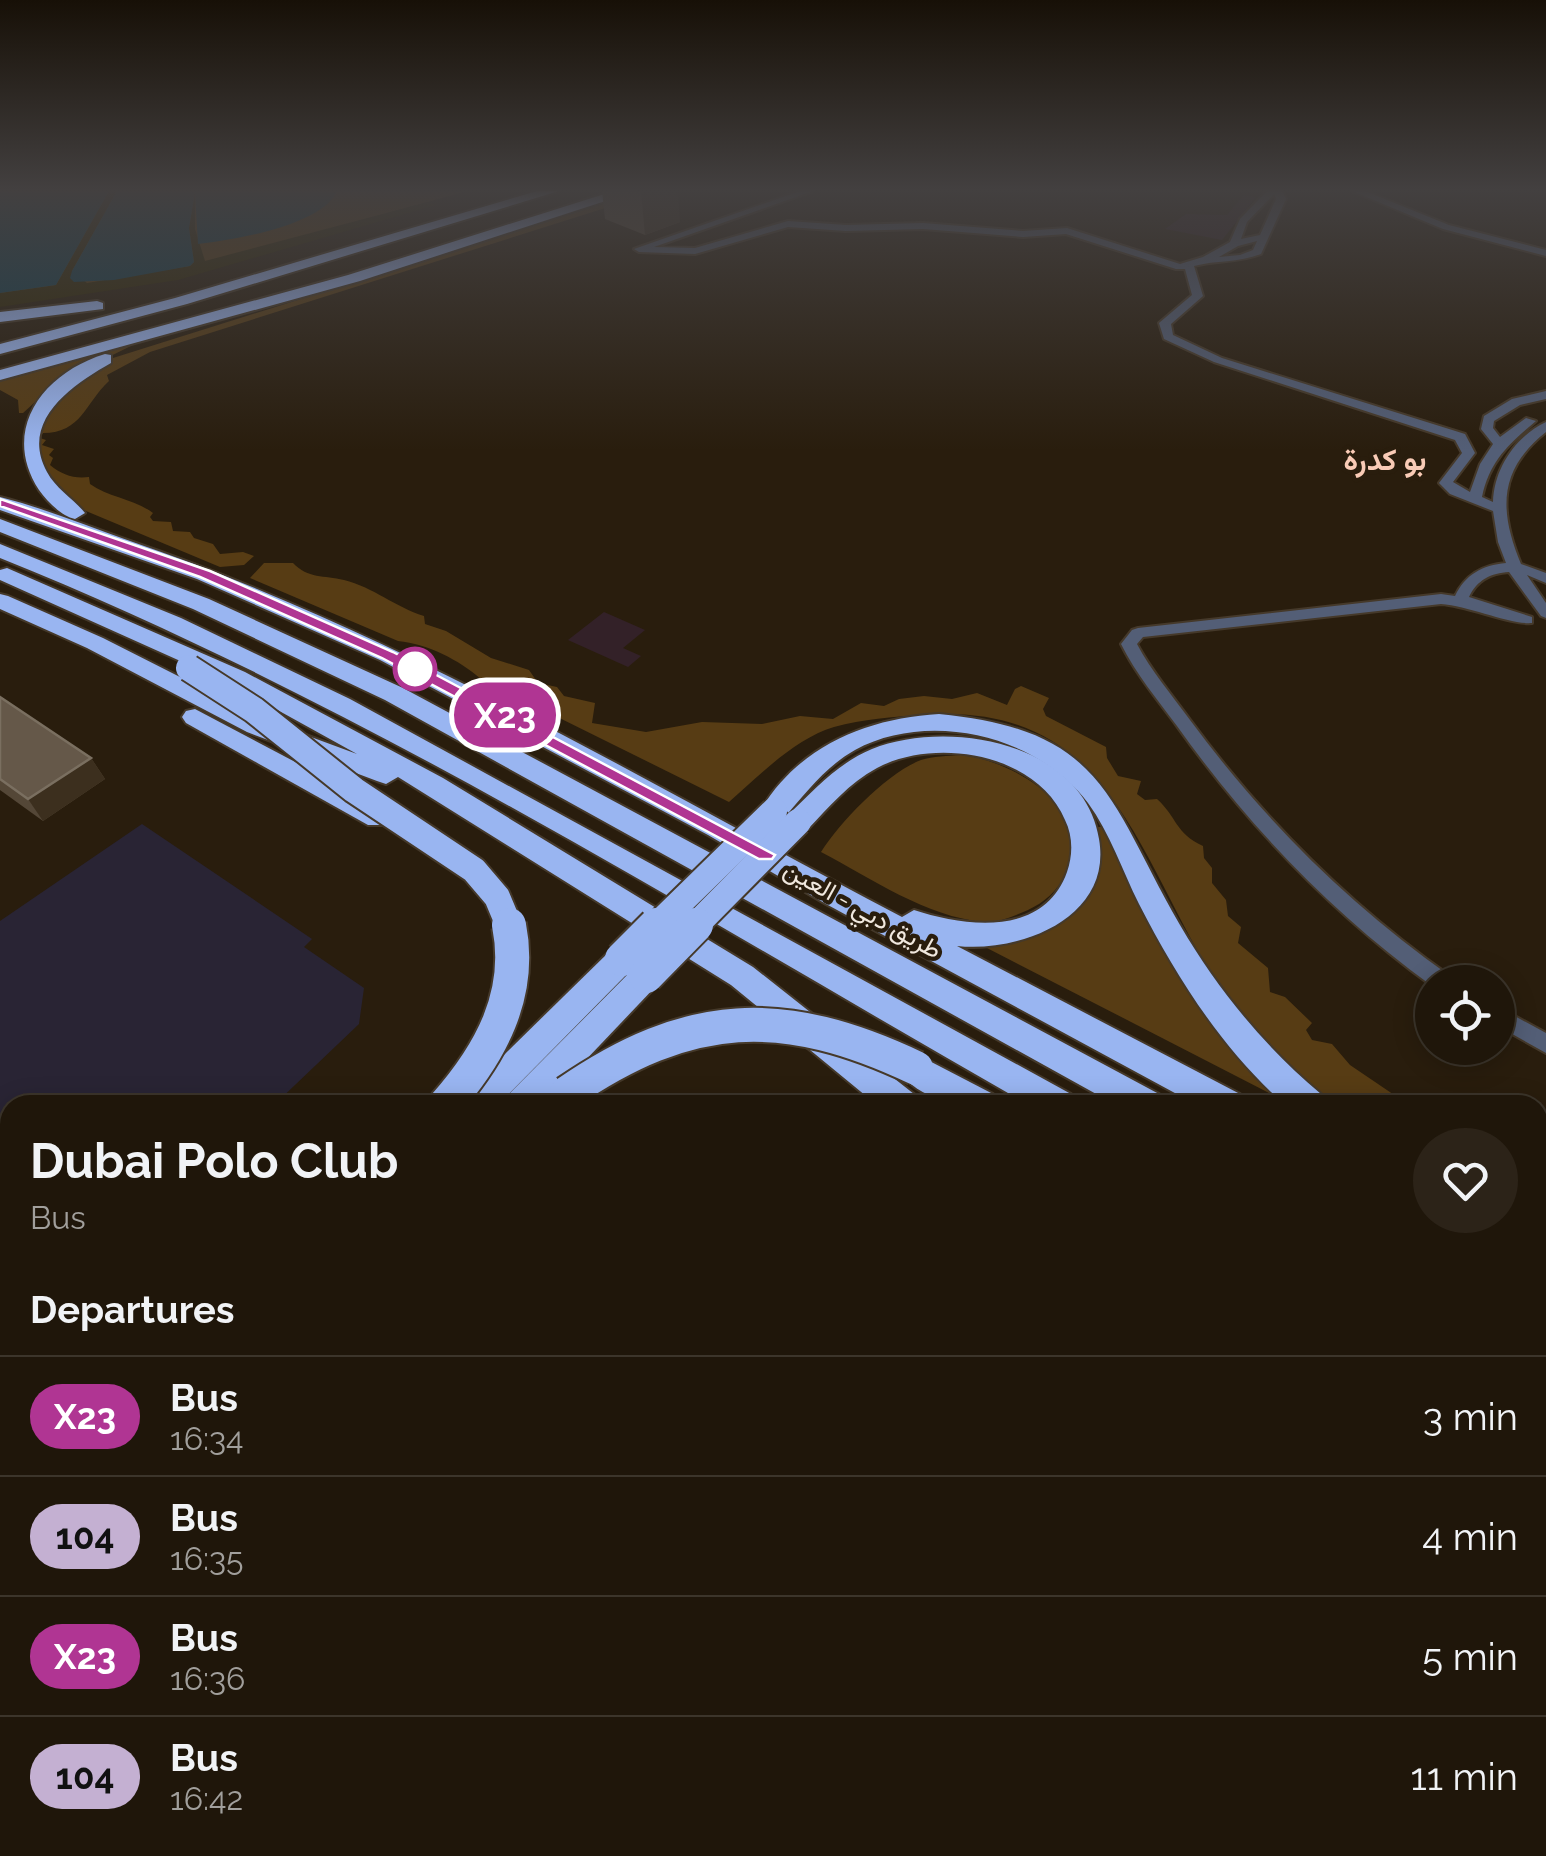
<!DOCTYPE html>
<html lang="en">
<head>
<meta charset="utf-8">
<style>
	body { margin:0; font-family:Raleway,Vazirmatn,sans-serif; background:#2c2318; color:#f1f3f6; height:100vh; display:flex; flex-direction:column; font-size:38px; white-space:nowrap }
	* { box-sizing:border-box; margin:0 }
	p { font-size:32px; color:#a19f9c }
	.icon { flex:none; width:55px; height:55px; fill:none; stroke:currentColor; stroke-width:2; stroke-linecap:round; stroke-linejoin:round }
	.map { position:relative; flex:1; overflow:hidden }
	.details { position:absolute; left:0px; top:1095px; width:1548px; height:762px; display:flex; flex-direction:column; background:#1f160a; border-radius:30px 30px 0 0; box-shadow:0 5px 25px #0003,0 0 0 2px #3c352b }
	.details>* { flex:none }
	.badge { padding:0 20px; border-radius:32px; font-size:35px; line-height:65px }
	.fabs { position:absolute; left:1415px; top:965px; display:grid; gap:20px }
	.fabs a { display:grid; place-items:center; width:100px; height:100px; border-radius:50%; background:#1f160a; box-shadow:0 5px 25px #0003,0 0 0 2px #3c352b; font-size:50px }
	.map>.badge { position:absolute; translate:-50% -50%; box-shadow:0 0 0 5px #fff }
	h2 { padding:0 30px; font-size:38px; line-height:90px }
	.round { display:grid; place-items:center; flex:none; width:105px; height:105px; border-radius:52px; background:#2c2318 }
	.summary { display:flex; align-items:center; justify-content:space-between; height:170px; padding:0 30px }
	h1 { font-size:48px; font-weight:700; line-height:75px }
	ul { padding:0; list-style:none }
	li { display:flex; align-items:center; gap:30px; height:120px; padding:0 30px; border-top:2px solid #3c352b }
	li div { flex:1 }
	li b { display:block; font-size:38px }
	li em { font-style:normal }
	li .badge { min-width:110px; font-weight:700; text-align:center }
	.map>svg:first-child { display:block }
	.commercial { fill:#292434 }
	.industrial { fill:#332128 }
	.green { fill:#573c14 }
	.sand { fill:#2f2605 }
	.water { fill:#133e4f }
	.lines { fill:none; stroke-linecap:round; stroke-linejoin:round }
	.minor-casing { stroke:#45392a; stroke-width:4 }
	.highway-casing { stroke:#45392a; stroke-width:4 }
	.minor { fill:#535e76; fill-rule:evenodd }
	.highway { fill:#99b5f1; fill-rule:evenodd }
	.highway-bridge-far1-casing { stroke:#45392a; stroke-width:30; stroke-linecap:butt }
	.highway-bridge-casing { stroke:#45392a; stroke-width:38; stroke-linecap:butt }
	.highway-bridge-far1 { stroke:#99b5f1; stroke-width:26 }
	.highway-bridge { stroke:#99b5f1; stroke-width:34 }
	.wall { fill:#544737 }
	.shaded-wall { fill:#3c2f1e }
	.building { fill:#655849; stroke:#7a6f60; stroke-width:2.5 }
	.line { fill:#b03593; stroke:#fff; stroke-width:2.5 }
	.stop-dot { fill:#fff; stroke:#b03593; stroke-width:5 }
	.labels { text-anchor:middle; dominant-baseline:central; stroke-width:9; stroke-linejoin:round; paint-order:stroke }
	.street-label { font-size:25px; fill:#f0e8de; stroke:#291d0d }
	.far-district-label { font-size:30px; font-weight:bold; fill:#f9cbb6; stroke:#291d0d }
</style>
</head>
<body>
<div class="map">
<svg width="1546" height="1856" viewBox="0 0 1546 1856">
	<rect width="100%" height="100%" fill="#291d0d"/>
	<polygon class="commercial" points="142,824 312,939 304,947 364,988 359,1024 274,1105 10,1105 10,1359 0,1367 0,921"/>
	<g class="industrial">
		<polygon points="1244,195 1256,197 1222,240 1165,229 1186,214 1227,215"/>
		<polygon points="604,612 645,630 623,648 641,656 628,667 568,640"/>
	</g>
	<g class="green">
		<polygon points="0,191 467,191 169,274 0,296"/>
		<path d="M644,191h15l-509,161 -43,23 2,6c-24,22 -27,52 -66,52l-3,5 6,2 -4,5 12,4 -5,6 4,3 -3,7c12,10 24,14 39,12l1,7c19,14 43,14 63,29l-3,4 3,4 18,1 2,9 17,1 4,6 19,6 7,10 23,-2 11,4 -10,9 -24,2 -158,-66c-56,-37 -48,-65 -1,-106 17,-14 32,-27 52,-37z"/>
		<polygon points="145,339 56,383 23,413 19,413 18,400 0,390 0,378"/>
		<path d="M264,563h29c15,16 31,12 51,17 29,7 51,27 80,36l1,8 21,7 45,27 38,12 9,13 19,4 7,9 31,7 -3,20 54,9 56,-10 60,2 38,-8 33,3 28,-16 23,3 15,-7 25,-3 28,3 25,-6 30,12 8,-16 6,-3 28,12 -6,11 3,7 60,31 1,11 11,18 23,5 -4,13 8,6 12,-1c20,18 18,34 46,47l1,12 8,10v15l14,17 2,16 13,11 -3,16 30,25 2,24 15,5 27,26 -6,7 6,10 20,4 18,21 59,40h-76c-49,-37 -91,-81 -123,-133 -75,-123 -104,-272 -288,-257 -29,2 -59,4 -88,12 -40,12 -75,49 -105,75l-248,-123c-22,-19 -53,-35 -83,-38l-148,-63z"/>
		<path d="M961,755c52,5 138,55 105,119 -9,17 -21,28 -38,36 -14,6 -29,13 -44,12 -58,-5 -113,-44 -163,-70 20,-31 66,-79 100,-92 12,-4 27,-4 40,-5z"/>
		<path d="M1096,827h10c44,102 95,194 175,272l-296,-152c65,-11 126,-44 111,-120z"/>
	</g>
	<polygon class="sand" points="109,191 117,191 72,271 87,283 190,266 194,262 189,228 195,192 195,229 205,261 428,202 436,205 178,280 0,307 0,293 56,285"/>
	<g class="water">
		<polygon points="0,191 109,191 56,285 0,293"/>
		<path d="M117,191h209l10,2c-17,33 -103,47 -138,51l-3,-52 -6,36 5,34 -4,4 -76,14 -40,2 -4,-4 2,-7z"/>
	</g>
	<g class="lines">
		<defs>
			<g id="minor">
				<path d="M800,191h13l-159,56 41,1 93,-27 58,4 77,-2 100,8 44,-3 113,36 23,-7 27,-15 10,-23 27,-28h15l4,8 -25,55c-23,9 -45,6 -67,12l9,30 -32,28 2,11 49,23 243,76 10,19 -22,29 17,10 10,-28 13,-20 -12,-15 3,-13 28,-17 34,-8v8l-26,6 -26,16 -1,7 7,9 26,-19 10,3c-27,23 -46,39 -54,76l11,5c1,-34 23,-66 53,-80v10c-48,38 -47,79 -25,132l25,9v10l-19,-8 19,28v15l-5,-2 -32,-44c-18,1 -32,8 -40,25l63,20v6c-21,2 -63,-17 -91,-19l-298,33 -6,7c14,27 35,51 53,76 74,100 158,184 260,256l3,6h-21v4c-100,-73 -183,-159 -255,-260 -20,-27 -41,-52 -56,-82l11,-14 6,-2 303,-34 14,2c10,-21 27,-31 51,-33l-8,-21 -5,-31 -43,-17 -11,-11 23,-30 -7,-13 -241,-78 -50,-23 -5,-16 33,-28 -7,-26h-9l-110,-35 -43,3 -100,-8 -77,2 -58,-4 -93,27 -56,-2 -5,-3zM1274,194l2,5 -16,36 -19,4 6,-17zM1257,241l-4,9 -13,5 -21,2 19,-11z"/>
				<polygon points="1352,191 1365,191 1449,225 1546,250 1546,256 1443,229"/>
				<polygon points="1498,1007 1546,1033 1546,1053 1498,1026"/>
				<polygon points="0,1717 10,1721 10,1756 0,1752"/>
				<polygon points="12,1848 46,1848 44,1856 10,1856"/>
			</g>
			<g id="highway">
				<polygon points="537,191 559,191 187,304 0,354 0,344 175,298"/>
				<polygon points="614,191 636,191 360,281 0,380 0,370 348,275"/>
				<polygon points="97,301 103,303 103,309 0,322 0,312"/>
				<path d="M105,354l6,1v8c-39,22 -92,58 -64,109 9,17 27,27 38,41l-10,6c-14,-3 -28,-18 -36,-29 -39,-60 4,-117 66,-136z"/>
				<path d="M0,497c44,11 87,29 130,44 272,93 518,243 772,376l12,-7c52,17 130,27 153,-38 6,-17 6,-36 -2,-52 -28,-67 -130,-83 -188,-52 -28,15 -48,39 -69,61h-20l-4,-7 4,-7c26,-25 50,-52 84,-66 75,-30 211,-8 227,90 14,79 -80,114 -142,107l283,148 5,11h-48l-371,-201 -118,-69 -328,-175 -183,-81 -197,-69z"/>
				<polygon points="0,519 209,599 403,688 1159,1094 1164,1105 1116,1105 385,700 193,609 0,532"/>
				<path d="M0,544l181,74 169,81 721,395 5,11h-47c-337,-192 -668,-402 -1029,-547z"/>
				<polygon points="7,568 245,672 443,778 753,967 914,1094 919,1105 877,1105 731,985 398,777 386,784 377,781 247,732 87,648 0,609 0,594 8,596 103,638 265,720 357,754 227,682 0,580 0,570"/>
				<polygon points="195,709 388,811 392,818 388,825 368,825 186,723 182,717 186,711"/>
				<path d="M939,714c167,16 169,86 241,211 38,65 84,121 141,169l5,11h-41c-63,-56 -108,-127 -146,-201 -17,-34 -29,-71 -51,-101 -51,-68 -159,-93 -233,-53 -29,16 -50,44 -71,68h-20l-4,-7c38,-65 108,-93 179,-97z"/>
				<polygon points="622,947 633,950 637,959 633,968 498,1105 459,1105 464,1094 611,950"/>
				<polygon points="646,964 657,967 662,976 657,985 543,1105 504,1105 509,1094 635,967"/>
				<path d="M916,1054l77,40 5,11c-34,0 -82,-2 -99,-37l5,-10z"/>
				<polygon points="1538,1228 1546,1231 1546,1268 1538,1264"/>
				<polygon points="1538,1301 1546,1304 1546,1344 1538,1341"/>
				<polygon points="1538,1353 1546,1356 1546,1398 1538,1394"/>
				<polygon points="1538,1402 1546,1405 1546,1473 1538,1469"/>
				<polygon points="10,1541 10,1591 0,1595 0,1545"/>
				<polygon points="43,1848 94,1848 91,1856 40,1856"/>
				<polygon points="111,1848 162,1848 159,1856 108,1856"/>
			</g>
		</defs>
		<use href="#minor" class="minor-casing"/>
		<use href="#highway" class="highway-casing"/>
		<use href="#minor" class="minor"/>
		<use href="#highway" class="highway"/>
		<defs>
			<g id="highway-bridge-far1">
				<polyline points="189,668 254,710 354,790 474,870 497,897 510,928"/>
				<polyline points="654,928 774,811"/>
				<polyline points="693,928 798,822"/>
			</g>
			<g id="highway-bridge">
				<polyline points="622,959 656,925"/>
				<polyline points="646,976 696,925"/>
				<path d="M567,1093c122,-84 216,-88 349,-25"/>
				<path d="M445,1105c45,-51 78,-110 64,-180"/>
			</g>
		</defs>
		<use href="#highway-bridge-far1" class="highway-bridge-far1-casing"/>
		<use href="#highway-bridge" class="highway-bridge-casing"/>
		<use href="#highway-bridge-far1" class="highway-bridge-far1"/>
		<use href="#highway-bridge" class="highway-bridge"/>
	</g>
	<g class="wall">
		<polygon points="602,191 641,191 680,222 645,235 605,219"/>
		<polygon points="0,697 91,758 105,779 43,821 0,790"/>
	</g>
	<g class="shaded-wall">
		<polygon points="641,191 678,191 680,222 645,235"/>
		<polygon points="91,758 105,779 43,821 28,799"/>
	</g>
	<polygon class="building" points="0,697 91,758 28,799 0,779"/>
	<linearGradient id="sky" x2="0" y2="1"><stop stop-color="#171007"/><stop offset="0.42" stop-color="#434040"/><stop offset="1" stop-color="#434040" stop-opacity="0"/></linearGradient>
	<rect width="1546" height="451" fill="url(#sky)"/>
	<polygon class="line" points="0,499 210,571 393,652 775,855 772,859 759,859 382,658 200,577 0,506"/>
	<circle class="stop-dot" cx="415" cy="669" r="20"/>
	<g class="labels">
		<g class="street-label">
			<text transform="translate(863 909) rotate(29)">طريق دبي - العين</text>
		</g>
		<g class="far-district-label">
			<text x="1385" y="459">بو كدرة</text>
		</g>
	</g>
</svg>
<div class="fabs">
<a><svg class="icon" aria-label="locate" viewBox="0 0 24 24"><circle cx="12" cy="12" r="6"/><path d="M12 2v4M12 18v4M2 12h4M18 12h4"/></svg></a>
</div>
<b class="badge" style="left:505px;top:715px;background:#b03593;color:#fff">X23</b>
<section class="details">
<div class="summary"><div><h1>Dubai Polo Club</h1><p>Bus</p></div><a class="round"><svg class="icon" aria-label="heart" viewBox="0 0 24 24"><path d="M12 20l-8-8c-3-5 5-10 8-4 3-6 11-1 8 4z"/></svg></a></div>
<h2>Departures</h2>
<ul>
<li><span class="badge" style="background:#b03593;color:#fff">X23</span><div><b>Bus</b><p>16:34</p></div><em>3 min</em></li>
<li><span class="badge" style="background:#c4b0d2;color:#111">104</span><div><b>Bus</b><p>16:35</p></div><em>4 min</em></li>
<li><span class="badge" style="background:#b03593;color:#fff">X23</span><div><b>Bus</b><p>16:36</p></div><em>5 min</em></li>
<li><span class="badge" style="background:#c4b0d2;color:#111">104</span><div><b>Bus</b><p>16:42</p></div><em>11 min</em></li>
</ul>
</section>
</div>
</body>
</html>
